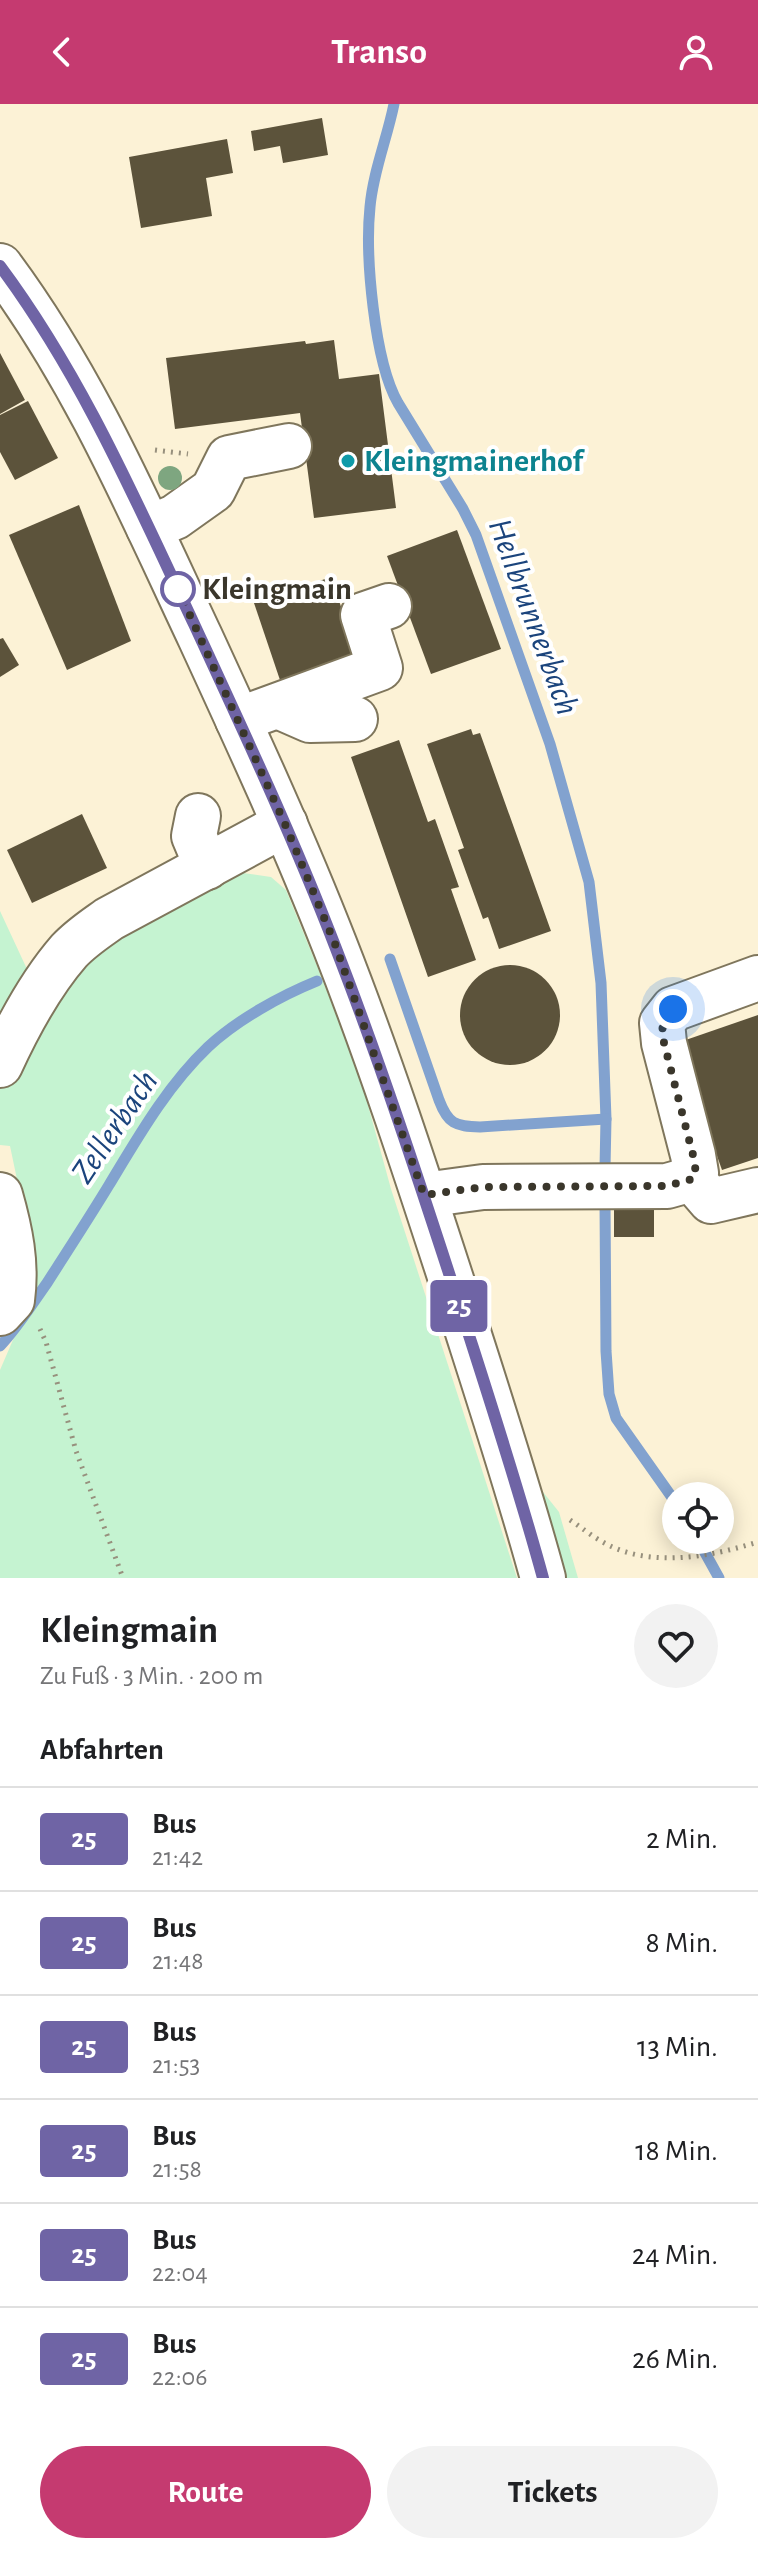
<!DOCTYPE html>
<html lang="de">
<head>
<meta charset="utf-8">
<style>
	body { margin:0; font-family:"Alegreya Sans",sans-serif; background:#f2f2f2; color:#202124; height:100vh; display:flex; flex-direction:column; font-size:30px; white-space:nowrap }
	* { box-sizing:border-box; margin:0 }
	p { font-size:26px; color:#757577 }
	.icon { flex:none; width:44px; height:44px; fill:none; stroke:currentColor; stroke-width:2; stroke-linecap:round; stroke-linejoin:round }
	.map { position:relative; height:1474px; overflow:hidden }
	.panel { display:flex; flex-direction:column; background:#fff; flex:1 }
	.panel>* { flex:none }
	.badge { padding:0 16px; border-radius:6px; font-size:28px; line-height:52px }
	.controls { position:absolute; left:662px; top:1378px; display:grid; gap:16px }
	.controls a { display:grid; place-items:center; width:72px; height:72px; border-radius:50%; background:#fff; box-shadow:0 4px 20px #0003; font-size:40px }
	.you { position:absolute; width:40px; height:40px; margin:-20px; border:6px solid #fff; border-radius:50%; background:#1a73e8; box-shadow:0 0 0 12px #1a73e833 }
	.map>.badge { position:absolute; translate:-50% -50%; box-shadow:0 0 0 4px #fff }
	h2 { padding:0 40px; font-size:30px; line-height:72px }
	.round { display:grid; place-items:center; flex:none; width:84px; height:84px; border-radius:42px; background:#f2f2f2 }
	.summary { display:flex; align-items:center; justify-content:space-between; height:136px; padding:0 40px }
	h1 { font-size:38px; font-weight:700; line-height:60px }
	.button { display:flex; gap:16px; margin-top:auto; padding:16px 40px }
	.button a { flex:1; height:92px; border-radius:48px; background:#c53a70; color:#fff; font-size:32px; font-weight:700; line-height:92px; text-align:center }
	.button a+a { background:#f2f2f2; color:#202124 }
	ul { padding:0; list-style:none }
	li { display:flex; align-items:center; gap:24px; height:104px; padding:0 40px; border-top:2px solid #e0e0e0 }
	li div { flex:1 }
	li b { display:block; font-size:30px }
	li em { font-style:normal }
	li .badge { min-width:88px; font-weight:700; text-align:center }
	header { display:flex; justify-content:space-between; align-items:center; height:104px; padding:0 40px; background:#c53a70; color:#fff; font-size:36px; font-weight:700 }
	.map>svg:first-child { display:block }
	.green { fill:#c5f3d1 }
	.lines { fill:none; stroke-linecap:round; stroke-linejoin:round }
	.stream { stroke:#82a2cf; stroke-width:11 }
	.building { fill:#5c533b }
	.minor-casing { stroke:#7f765c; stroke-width:48 }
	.path { stroke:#97907d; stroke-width:5; stroke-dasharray:2 6; stroke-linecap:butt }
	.minor { stroke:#fff; stroke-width:44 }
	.tree { fill:#7ea680 }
	.line-casing { stroke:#fff; stroke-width:18 }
	.line { stroke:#6f64a5; stroke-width:12 }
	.walk { stroke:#3a362b; stroke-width:8; stroke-dasharray:0 14.4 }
	.culture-dot { fill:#0f9aa8; stroke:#fff; stroke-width:3 }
	.stop-dot { fill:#fff; stroke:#6f64a5; stroke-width:4 }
	.labels { text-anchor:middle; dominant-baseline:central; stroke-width:8; stroke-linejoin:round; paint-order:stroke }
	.culture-label { font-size:32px; font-weight:bold; fill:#0d838f; stroke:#fff; text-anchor:start }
	.stop-label { font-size:32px; font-weight:bold; fill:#3a362b; stroke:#fff; text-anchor:start }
	.water-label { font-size:34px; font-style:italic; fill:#1b447c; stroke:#fff }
</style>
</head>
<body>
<header><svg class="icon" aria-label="back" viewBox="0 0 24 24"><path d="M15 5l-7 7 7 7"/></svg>Transo<svg class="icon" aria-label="person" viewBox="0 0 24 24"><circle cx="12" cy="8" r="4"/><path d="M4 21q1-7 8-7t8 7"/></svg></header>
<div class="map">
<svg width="758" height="1474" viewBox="0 0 758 1474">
	<rect width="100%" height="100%" fill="#fcf2d6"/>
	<g class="green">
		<polygon points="243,769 271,773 286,786 317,862 360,972 391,1085 517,1474 0,1474 0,1266 35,1185 27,1123 10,1042 0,1041 0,807 46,906 89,850 153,809"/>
		<polygon points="539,1383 559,1408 578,1474 563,1474"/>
	</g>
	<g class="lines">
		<g class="stream">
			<path d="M394,0c-7,35 -21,68 -24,103 -5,48 4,154 28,196l65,106 13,26 74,209 39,138 12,101 5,136 -1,49"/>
			<path d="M390,855l49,141c9,24 16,26 41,27l126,-8"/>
			<polyline points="605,1097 606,1247 609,1290 616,1314 676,1399"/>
			<path d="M0,1242c18,-19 32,-42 47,-63 21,-33 42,-65 62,-98 29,-48 58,-99 99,-138 29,-27 72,-51 109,-66"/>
			<polyline points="698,1436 719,1474"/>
		</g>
	</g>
	<g class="building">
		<polygon points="322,14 328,51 283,59 280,42 254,47 251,27"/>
		<polygon points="227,35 233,69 206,74 212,112 141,124 129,53"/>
		<polygon points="334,236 339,275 379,270 396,404 314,414 300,309 175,325 166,254 305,237 306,240"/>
		<polygon points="0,249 25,296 0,310"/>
		<polygon points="28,297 58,354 15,376 0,348 0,311"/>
		<polygon points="79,401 131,537 67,566 9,431"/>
		<polygon points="457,426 501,545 431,570 387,452"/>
		<polygon points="331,473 360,559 283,585 254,499"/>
		<polygon points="3,534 19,561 0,573 0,535"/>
		<polygon points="471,625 473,631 480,629 551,827 499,845 488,813 483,815 458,746 464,744 427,640"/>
		<polygon points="399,636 428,718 435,715 459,783 451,785 476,856 428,873 351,653"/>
		<polygon points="82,710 107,764 32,799 7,746"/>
		<circle cx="510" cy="911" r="50"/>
		<polygon points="758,911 758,1054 722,1066 677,939"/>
		<rect x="614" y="1095" width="40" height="38"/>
	</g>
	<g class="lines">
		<defs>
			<g id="minor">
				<path d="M0,162c85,114 140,244 200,371 47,102 94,204 135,309 46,117 85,238 124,358 29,91 59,182 84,274"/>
				<polyline points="149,424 175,413 213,386 229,354 289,342"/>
				<polyline points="278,602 310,616 355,615"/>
				<polyline points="238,616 380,564 363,511 389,502"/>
				<polyline points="198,712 194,732 207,763"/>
				<path d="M0,961c17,-37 42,-83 69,-114 12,-13 26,-22 40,-32l176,-95"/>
				<polyline points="692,1075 711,1097 758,1086"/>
				<path d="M0,1091c10,35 17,68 12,105l-12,13"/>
				<polyline points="424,1091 483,1083 667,1082 692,1075 696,1069 693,1051 664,939 662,919 673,905 758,874"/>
			</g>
		</defs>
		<use href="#minor" class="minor-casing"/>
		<g class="path">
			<polyline points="155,346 188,350"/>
			<polyline points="40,1225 46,1238 76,1347 123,1474"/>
			<path d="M570,1416c11,7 20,15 31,21 47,28 108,16 157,1"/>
		</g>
		<use href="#minor" class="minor"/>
	</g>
	<circle class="tree" cx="170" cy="374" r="12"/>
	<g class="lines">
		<defs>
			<path id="line" d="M0,162c82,110 136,235 194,358 49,106 99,213 141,322 46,118 85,238 124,358 29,91 59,182 84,274"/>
		</defs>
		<use href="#line" class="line-casing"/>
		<use href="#line" class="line"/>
		<polyline class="walk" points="178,485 285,720 335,840 424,1091 483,1083 667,1082 692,1075 696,1069 693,1051 664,939 662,919 673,905"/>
	</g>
	<circle class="culture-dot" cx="348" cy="357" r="8"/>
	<circle class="stop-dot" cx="178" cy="485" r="16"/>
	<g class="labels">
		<g class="culture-label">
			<text x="364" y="357">Kleingmainerhof</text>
		</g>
		<g class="stop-label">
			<text x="202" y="485">Kleingmain</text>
		</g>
		<g class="water-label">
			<text transform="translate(533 513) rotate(70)">Hellbrunnerbach</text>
			<text transform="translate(115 1023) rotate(-56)">Zellerbach</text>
		</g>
	</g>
</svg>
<div class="controls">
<a><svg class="icon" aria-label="locate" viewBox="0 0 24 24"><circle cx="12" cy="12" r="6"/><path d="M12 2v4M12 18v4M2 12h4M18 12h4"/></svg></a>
</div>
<div class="you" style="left:673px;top:905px"></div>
<b class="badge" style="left:459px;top:1202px;background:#6f64a5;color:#fff">25</b>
</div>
<section class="panel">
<div class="summary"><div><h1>Kleingmain</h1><p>Zu Fuß · 3 Min. · 200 m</p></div><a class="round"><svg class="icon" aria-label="heart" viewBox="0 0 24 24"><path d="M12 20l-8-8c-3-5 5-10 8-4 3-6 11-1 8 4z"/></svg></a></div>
<h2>Abfahrten</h2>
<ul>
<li><span class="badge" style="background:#6f64a5;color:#fff">25</span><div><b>Bus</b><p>21:42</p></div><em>2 Min.</em></li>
<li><span class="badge" style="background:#6f64a5;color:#fff">25</span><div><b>Bus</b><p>21:48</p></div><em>8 Min.</em></li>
<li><span class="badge" style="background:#6f64a5;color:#fff">25</span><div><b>Bus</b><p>21:53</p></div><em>13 Min.</em></li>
<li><span class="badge" style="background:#6f64a5;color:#fff">25</span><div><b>Bus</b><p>21:58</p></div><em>18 Min.</em></li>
<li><span class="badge" style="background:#6f64a5;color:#fff">25</span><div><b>Bus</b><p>22:04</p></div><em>24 Min.</em></li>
<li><span class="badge" style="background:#6f64a5;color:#fff">25</span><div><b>Bus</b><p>22:06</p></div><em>26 Min.</em></li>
</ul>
<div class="button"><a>Route</a><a>Tickets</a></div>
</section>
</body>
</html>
